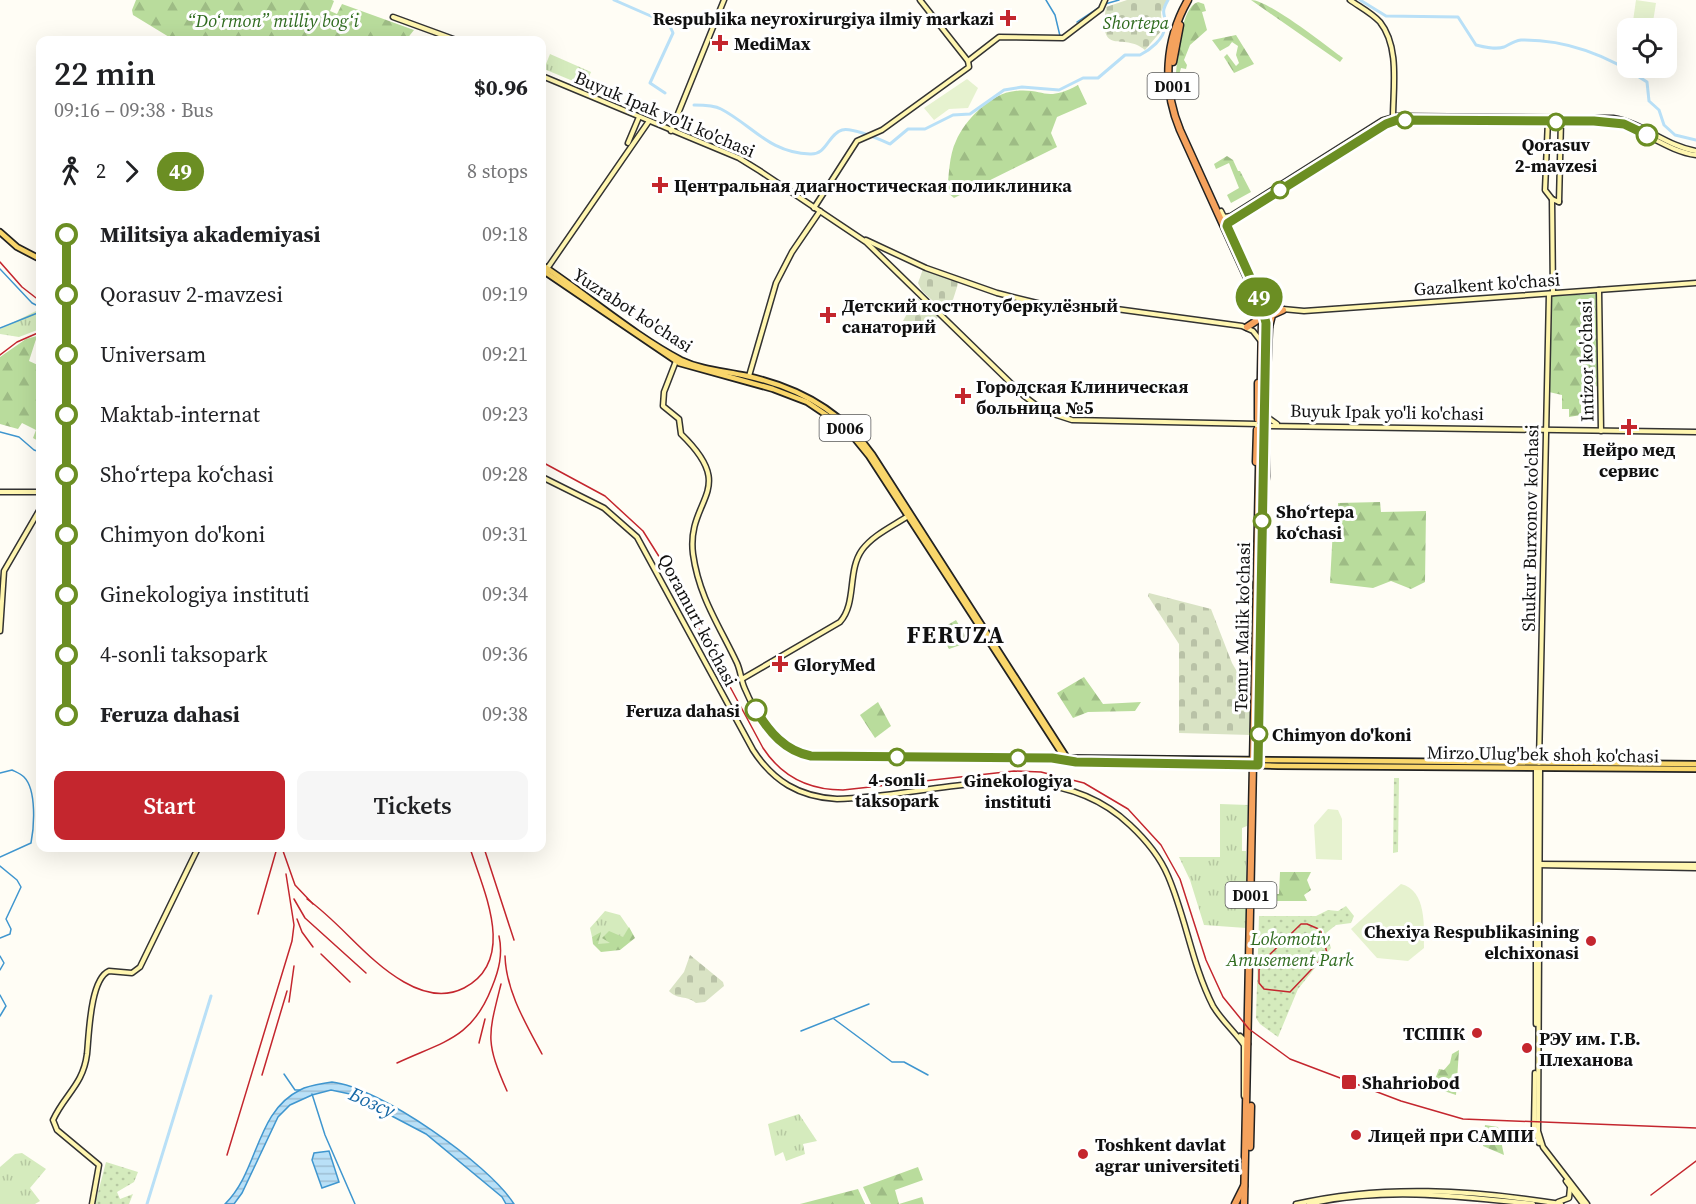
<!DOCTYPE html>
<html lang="en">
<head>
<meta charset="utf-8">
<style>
	body { margin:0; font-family:"Source Serif 4",serif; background:#f6f6f6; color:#202124; height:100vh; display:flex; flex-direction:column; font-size:22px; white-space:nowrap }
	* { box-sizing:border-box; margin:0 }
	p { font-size:20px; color:#757577 }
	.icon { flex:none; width:33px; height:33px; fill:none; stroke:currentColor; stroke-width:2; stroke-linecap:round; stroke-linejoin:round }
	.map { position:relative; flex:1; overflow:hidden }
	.drawer { position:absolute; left:36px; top:36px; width:510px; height:816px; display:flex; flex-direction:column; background:#fff; border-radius:12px; box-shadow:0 6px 24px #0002 }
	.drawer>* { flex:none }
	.badge { padding:0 12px; border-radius:20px; font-size:21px; line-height:39px }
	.fabs { position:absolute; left:1617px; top:18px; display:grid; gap:12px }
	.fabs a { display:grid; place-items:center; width:60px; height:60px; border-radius:12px; background:#fff; box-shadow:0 6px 24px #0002; font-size:30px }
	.map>.badge { position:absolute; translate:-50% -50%; box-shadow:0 0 0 3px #fff }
	.legs { display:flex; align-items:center; gap:9px; height:66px; padding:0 18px; font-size:20px }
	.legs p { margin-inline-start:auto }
	.summary { display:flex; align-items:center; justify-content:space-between; height:102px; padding:0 18px }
	h1 { font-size:33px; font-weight:600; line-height:45px }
	.cta { display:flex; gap:12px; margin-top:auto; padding:12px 18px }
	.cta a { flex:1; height:69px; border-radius:12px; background:#c4262e; color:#fff; font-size:24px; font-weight:600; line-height:69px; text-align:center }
	.cta a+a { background:#f6f6f6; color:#202124 }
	ul { padding:0 18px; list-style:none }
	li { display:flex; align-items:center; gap:21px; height:60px; font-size:22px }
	li i { display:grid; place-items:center; width:9px; height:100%; margin:0 8px; background:currentColor }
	li i::after { content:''; width:15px; height:15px; margin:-8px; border:4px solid; border-radius:50%; background:#fff }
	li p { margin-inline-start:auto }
	li:first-child i { background:linear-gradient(#0000 50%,currentColor 0) }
	li:last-child i { background:linear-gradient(currentColor 50%,#0000 0) }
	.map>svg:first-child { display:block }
	.grass { fill:url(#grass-tufts) }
	.forest { fill:url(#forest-firs) }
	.cemetery { fill:url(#cemetery-stones) }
	.park { fill:url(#park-dots) }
	.pitch { fill:#e6f2cf }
	.water { fill:url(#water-rules); stroke:#3f96cf; stroke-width:1.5 }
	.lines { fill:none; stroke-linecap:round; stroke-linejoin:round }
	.stream { stroke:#3f96cf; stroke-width:1.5 }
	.canal { stroke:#b9e0f7; stroke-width:3 }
	.secondary-casing { stroke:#333; stroke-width:7 }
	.primary-casing { stroke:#222; stroke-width:8 }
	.highway-casing { stroke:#222; stroke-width:9 }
	.secondary { stroke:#fff6b0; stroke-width:4 }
	.primary { stroke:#f9d66b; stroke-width:4.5 }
	.highway { stroke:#f5a25d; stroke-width:6 }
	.rail { stroke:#c4262e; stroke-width:1.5 }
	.secondary-bridge-casing { stroke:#333; stroke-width:7; stroke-linecap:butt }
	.highway-bridge-casing { stroke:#222; stroke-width:9; stroke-linecap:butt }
	.secondary-bridge { stroke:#fff6b0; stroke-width:4 }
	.highway-bridge { stroke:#f5a25d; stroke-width:6 }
	.line-1-casing { stroke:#fff; stroke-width:14 }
	.line-1 { stroke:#6b8e23; stroke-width:9 }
	.poi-dot { fill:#c4262e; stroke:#fff; stroke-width:2 }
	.stop-1-dot { fill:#fff; stroke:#6b8e23; stroke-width:3 }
	.labels { text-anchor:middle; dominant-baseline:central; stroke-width:6; stroke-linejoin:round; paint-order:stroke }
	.shield { fill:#fff; stroke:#585858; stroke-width:1.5 }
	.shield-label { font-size:16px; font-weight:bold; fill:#111 }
	.poi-label { font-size:18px; font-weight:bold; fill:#111; stroke:#fff; text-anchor:start }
	.park-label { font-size:18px; font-style:italic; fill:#2f6b1f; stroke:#fff }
	.street-label { font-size:18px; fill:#111; stroke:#fff }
	.stop-label { font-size:18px; font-weight:bold; fill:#111; stroke:#fff }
	.water-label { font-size:20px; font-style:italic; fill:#1768a6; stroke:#fff }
	.district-label { font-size:24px; font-weight:bold; letter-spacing:1.5px; fill:#111; stroke:#fff }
</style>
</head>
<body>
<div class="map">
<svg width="1696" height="1204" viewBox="0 0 1696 1204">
	<defs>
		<pattern id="grass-tufts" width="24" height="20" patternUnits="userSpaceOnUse" patternTransform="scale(1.5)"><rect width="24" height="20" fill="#d5ebbd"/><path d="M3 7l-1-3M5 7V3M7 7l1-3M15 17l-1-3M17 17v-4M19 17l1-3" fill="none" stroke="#b6c8a1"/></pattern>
		<pattern id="forest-firs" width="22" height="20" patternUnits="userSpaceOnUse" patternTransform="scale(1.5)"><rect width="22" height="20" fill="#b9dc9c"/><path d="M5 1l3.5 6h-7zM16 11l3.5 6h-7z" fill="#9ebc85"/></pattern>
		<pattern id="cemetery-stones" width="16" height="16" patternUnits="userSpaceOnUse" patternTransform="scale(1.5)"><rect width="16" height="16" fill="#d9e3c4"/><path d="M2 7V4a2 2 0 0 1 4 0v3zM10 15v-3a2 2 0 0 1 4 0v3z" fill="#b9c2a7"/></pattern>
		<pattern id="park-dots" width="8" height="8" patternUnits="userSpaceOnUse" patternTransform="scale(1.5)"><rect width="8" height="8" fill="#d5ebbd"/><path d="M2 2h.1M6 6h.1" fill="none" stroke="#b6c8a1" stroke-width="1.8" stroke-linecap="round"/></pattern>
		<pattern id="water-rules" width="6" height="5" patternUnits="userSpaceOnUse" patternTransform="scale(1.5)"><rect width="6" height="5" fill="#b9e0f7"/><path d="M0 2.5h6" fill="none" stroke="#9ebfd3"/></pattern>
	</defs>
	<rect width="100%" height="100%" fill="#fffdf5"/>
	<g class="grass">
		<polygon points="550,54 591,72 585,86 544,69"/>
		<polygon points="40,309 40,329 19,337 0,334 0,329"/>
		<polygon points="1220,804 1248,805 1247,826 1242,828 1242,851 1246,851 1246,928 1204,925 1190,880 1179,857 1220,857"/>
		<path d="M605,911l15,4 9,13c-7,14 -17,20 -33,17l2,-10 -6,2 -2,-9z"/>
		<polygon points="799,1114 817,1141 803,1144 805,1154 786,1161 783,1152 775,1156 768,1124"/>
		<polygon points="22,1153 46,1169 30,1188 40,1201 35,1204 0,1204 0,1167 15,1154"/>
	</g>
	<g class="forest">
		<polygon points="136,0 332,0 334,1 330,11 337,14 342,4 414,30 406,40 174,40 133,15 132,10"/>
		<path d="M1251,0c18,0 75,46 92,58l-3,4z"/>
		<path d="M1198,2l6,2 2,7 -4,1 5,18 -17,15 -6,15 3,5 -1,4 -5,-1 -2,7 -3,-2c2,-16 4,-65 22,-71z"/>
		<polygon points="1236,35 1254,64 1234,73 1224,57 1227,54 1236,66 1239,63 1236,55 1238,46 1232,42 1229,46 1220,51 1212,40"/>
		<path d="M1078,85l9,19 -30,13 -6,16 6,14 -103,51 -7,-6c2,-16 2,-37 9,-51 9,-21 35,-48 59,-50 31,-3 29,12 63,-6z"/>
		<polygon points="1227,156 1233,160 1238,171 1240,171 1251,192 1231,203 1227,195 1239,188 1229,163 1216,169 1214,164"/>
		<polygon points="1597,294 1599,386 1587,387 1581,394 1581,415 1569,417 1569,409 1562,409 1562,395 1549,392 1552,296"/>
		<polygon points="37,336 29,361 40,366 40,442 33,438 36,430 22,423 18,429 0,424 0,357 26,339"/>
		<polygon points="1380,502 1381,512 1426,511 1425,582 1411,589 1391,581 1373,588 1330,583 1333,528 1338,527 1338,503"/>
		<polygon points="956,620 969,642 949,649 939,630"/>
		<polygon points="1084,677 1103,704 1141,702 1135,711 1088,712 1073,718 1057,693"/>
		<polygon points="878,702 891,726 875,738 860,715"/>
		<polygon points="1280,872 1311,872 1307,880 1311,890 1304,895 1307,901 1269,901 1269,894 1279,894"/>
		<polygon points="629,927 635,938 620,950 601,952 593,944 592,937 601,932 598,944 610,943 602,938 609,931 623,937"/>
		<polygon points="1459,1050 1456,1095 1432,1087 1439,1069 1444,1070 1450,1063 1452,1054"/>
		<polygon points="1485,1125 1498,1127 1504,1155 1483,1146"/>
		<polygon points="918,1167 923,1180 895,1190 899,1204 922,1197 924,1204 871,1204 863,1187"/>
		<polygon points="858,1189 865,1204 800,1204"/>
	</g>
	<g class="cemetery">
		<path d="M1127,0h40l-6,12 1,18 -17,20c-22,-19 -47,9 -39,-43z"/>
		<polygon points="923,269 959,281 948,315 922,291 918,283"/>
		<polygon points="916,297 938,317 932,324 903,321"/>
		<polygon points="1149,593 1211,609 1232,663 1246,687 1250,685 1252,688 1251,735 1179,733 1179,644 1148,596"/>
		<path d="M690,955l33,27 1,4 -19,16 -9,1c-9,-8 -19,-3 -27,-12l15,-19z"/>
	</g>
	<g class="park">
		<polygon points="1394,778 1399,778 1398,852 1393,853"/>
		<polygon points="1346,906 1354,916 1351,923 1336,925 1326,933 1331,948 1298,989 1278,1037 1260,1024 1256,1018 1259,916 1316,916 1328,910 1338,911"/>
		<polygon points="106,1162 138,1172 134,1182 117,1192 120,1199 133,1194 129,1204 95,1204"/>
	</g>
	<g class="pitch">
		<polygon points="1636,0 1656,3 1652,28 1632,28"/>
		<polygon points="967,79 978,88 968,108 949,109 934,120 924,108"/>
		<polygon points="1328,809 1338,810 1342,819 1342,860 1316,859 1314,825"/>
		<path d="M1401,884c26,6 23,44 23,64l-16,13 -31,-3 -26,-29z"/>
	</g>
	<g class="water">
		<path d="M332,1082c47,5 157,82 182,122h-8l-4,-7 -76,-63 -76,-40 -19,-4 -19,5 -22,10 -12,12 -36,76 -8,11h-9c34,-33 30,-92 75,-114 9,-5 22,-6 32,-8z"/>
		<polygon points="329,1151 339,1182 322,1188 312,1160 314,1153"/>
	</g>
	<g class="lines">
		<g class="stream">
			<polyline points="1046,0 1055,15 1060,36"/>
			<polyline points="1105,4 1119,0"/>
			<polyline points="1077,22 1101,6"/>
			<polyline points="1397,118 1415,118"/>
			<polyline points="1633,126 1654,137"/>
			<polyline points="1366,134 1385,122"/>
			<polyline points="1269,194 1359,138"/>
			<polyline points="0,269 32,303 40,307"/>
			<polyline points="0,328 40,312"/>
			<polyline points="0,432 19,437 34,450 40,452"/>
			<path d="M0,773l12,-3c4,2 9,4 12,7 13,13 10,51 7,66l-31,14"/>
			<polyline points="0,866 17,880 21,887 6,919 11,929 10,934 0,938"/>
			<polyline points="0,956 4,963 0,970"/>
			<polyline points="0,995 6,1006 0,1016"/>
			<polyline points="834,1019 892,1062 904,1062 928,1075"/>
			<polyline points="801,1031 869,1004"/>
			<polyline points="284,1074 295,1090 300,1090"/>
			<polyline points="312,1094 325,1135 355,1204"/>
		</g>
		<g class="canal">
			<polyline points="614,0 669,24 673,33 650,83 665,93"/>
			<path d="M1360,0l26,16 72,1 18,28c9,2 19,5 28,2 6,-3 10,-6 17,-7 47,-1 88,16 126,42l2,19 10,9 5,15 11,10 21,5"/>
			<path d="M694,105c8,0 20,0 27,4 31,16 48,44 89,45 17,1 18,-20 32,-24 10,-3 39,10 48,14l18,-15h17l28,-14 17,-1 34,-24 18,-3 37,3 24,-12h15l27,-23h15c10,-5 24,-16 25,-28 2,-14 -6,-11 3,-27"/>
			<polyline points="147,1204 211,996"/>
		</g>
		<defs>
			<g id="secondary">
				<path d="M1350,0c10,7 22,13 30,22 20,25 13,66 13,96"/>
				<polyline points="393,17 456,40"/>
				<polyline points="968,61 999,37 1063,38 1101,9 1105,0"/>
				<polyline points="542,76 739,158 760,171 866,242 1024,396 1044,411 1072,420 1258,424"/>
				<polyline points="1548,120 1545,190 1552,199 1559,202"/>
				<polyline points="671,131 724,0"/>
				<polyline points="628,143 639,117"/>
				<polyline points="1552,199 1553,293"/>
				<polyline points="1559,202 1561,120"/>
				<polyline points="814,208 857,141 882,130 969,67 968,61 920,0"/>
				<path d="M1221,211l3,6 7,-1 152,-96 14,-4 216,2c30,5 53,28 83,33"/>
				<path d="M1227,226l4,-6 164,-99 214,1c32,4 56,29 87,33"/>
				<polyline points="866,240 926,268 997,293 1041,304 1109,308 1242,326 1253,331 1260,340"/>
				<polyline points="542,276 649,121"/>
				<polyline points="1599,290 1601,431"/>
				<polyline points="1260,299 1272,308 1304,311 1696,283"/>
				<path d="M676,361l-12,31 -1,14 16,13 2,15c59,57 5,64 12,120 6,43 26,71 44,109 4,9 4,18 8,26 14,33 36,64 73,67l245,2"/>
				<polyline points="749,376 776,283 792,252 820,211"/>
				<polyline points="1267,417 1277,424"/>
				<polyline points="1265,426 1696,432"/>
				<path d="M542,477l62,31 33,29 116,213c20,31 46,47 84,49 97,-2 213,-50 293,26 15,14 30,32 38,51 18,42 24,89 45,130 9,15 21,25 31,39v51"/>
				<polyline points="0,492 40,492"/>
				<polyline points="0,631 4,571 40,509"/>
				<path d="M742,679l98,-57c17,-19 7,-51 22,-72 11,-15 31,-24 46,-34"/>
				<polyline points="1539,763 1549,294"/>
				<polyline points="1540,768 1538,1131 1543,1147 1587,1204"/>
				<polyline points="1538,864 1696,865"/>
				<polyline points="1537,865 1696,868"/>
				<polyline points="1536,1024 1536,768"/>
				<polyline points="1240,1036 1248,1044"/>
				<polyline points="1535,1073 1534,1127 1539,1143"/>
				<polyline points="1566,1181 1583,1204"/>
				<polyline points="1558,1202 1569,1198 1570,1188"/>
				<path d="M92,1204l7,-39 -42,-35 -4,-10c12,-26 30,-35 34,-66 2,-19 3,-75 22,-83l23,2 8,-6 58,-119"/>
				<path d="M1296,1204c87,-20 177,-14 265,0"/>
				<path d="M1309,1204c74,-17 149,-8 224,0"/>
			</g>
			<g id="primary">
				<polyline points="0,232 17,247 40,259"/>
				<path d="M542,265c44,29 93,71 139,95 21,10 44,11 66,16 50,11 95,35 125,78l195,304"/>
				<polyline points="542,270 679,363 773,389 807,402 847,429 869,456 1066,760"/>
				<polyline points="1066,758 1696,764"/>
				<polyline points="1066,760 1278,766 1696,769"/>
			</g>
			<g id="highway">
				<path d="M1188,0c-23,40 -26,87 -8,130l75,165 7,28 -18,881"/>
				<polyline points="1173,62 1180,25"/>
				<polyline points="1265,317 1269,328 1265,419"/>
				<polyline points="1247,327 1256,321 1256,311"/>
				<polyline points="1269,327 1272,315 1283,310"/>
				<polyline points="1258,419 1258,383"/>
				<polyline points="1256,462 1257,430"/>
				<polyline points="1262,514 1266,476 1265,430"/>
				<polyline points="1250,1147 1251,1106"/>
				<polyline points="1235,1204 1244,1186"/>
			</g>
		</defs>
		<use href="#secondary" class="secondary-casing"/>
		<use href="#primary" class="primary-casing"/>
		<use href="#highway" class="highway-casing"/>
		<use href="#secondary" class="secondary"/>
		<use href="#primary" class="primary"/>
		<use href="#highway" class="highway"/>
		<g class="rail">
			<polyline points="0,262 22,287 40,301"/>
			<polyline points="0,355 17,342 40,332"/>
			<path d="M542,462l63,34 38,35 22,35 98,182c19,29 46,42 80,42l171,-19 27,1 43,11 44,26 33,36 19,34 26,81 17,37 26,32 41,30 111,42 62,18 233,9"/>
			<polyline points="282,848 295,885 313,904"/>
			<polyline points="484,848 514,940"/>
			<polyline points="294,899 305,918 366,973"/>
			<path d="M307,899c34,24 60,62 97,83 19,11 40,16 60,6 54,-28 19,-98 6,-140"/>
			<polyline points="258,914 277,848"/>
			<polyline points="297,919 302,932 313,947"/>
			<polygon points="1301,924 1307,924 1321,930 1327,953 1290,992 1264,989 1259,983 1259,970 1263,961"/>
			<polyline points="321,954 350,982"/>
			<path d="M505,956c1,35 21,68 37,98"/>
			<path d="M501,984c-13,52 -16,57 6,107"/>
			<polyline points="289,1002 294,966"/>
			<polyline points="479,1043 485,1019"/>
			<path d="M397,1063c47,-22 75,-24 95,-76 7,-17 11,-33 7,-51"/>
			<polyline points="262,1075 287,991"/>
			<polyline points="227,1155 292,941 294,925 286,874"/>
			<polyline points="1651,1195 1696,1161"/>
		</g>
		<defs>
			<polyline id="secondary-bridge" points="1257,426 1265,426"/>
			<g id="highway-bridge">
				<polyline points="1258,419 1265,419"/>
				<polyline points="1257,430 1265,430"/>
			</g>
		</defs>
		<use href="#secondary-bridge" class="secondary-bridge-casing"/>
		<use href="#highway-bridge" class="highway-bridge-casing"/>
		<use href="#secondary-bridge" class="secondary-bridge"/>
		<use href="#highway-bridge" class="highway-bridge"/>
	</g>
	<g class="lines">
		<defs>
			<path id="line-1" d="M756,710c13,22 29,41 55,46l241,2 24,4 182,3 8,-442 -6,-24 -33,-73 1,-3 158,-99 11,-4 197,1 30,3 23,11"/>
		</defs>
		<use href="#line-1" class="line-1-casing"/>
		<use href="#line-1" class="line-1"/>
	</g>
	<g class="poi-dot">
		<path d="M1005 9h6v6h6v6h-6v6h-6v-6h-6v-6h6z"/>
		<path d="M717 34h6v6h6v6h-6v6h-6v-6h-6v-6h6z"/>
		<path d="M657 176h6v6h6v6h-6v6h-6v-6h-6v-6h6z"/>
		<path d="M825 306h6v6h6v6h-6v6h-6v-6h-6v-6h6z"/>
		<path d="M960 387h6v6h6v6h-6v6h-6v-6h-6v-6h6z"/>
		<path d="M1626 418h6v6h6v6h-6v6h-6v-6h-6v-6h6z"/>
		<path d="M777 655h6v6h6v6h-6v6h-6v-6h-6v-6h6z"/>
		<circle cx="1591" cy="941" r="6"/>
		<circle cx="1477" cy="1033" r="6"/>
		<circle cx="1527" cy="1048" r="6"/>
		<rect x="1341" y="1074" width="16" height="16" rx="3"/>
		<circle cx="1356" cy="1135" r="6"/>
		<circle cx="1083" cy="1154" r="6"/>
	</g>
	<g class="stop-1-dot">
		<circle cx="1405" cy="120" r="8"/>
		<circle cx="1556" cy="122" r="8"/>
		<circle cx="1647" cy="135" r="10"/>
		<circle cx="1280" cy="190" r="8"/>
		<circle cx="1262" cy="521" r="8"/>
		<circle cx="756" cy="710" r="10"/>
		<circle cx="1259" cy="734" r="8"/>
		<circle cx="897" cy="757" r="8"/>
		<circle cx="1018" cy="758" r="8"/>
	</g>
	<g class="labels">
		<g class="shield">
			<rect x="1147.5" y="73" width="51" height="26" rx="4.5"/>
			<rect x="819.5" y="415" width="51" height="26" rx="4.5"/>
			<rect x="1225.5" y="882" width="51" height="26" rx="4.5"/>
		</g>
		<g class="shield-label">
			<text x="1173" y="86">D001</text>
			<text x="845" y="428">D006</text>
			<text x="1251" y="895">D001</text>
		</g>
		<g class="poi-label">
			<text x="994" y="18" text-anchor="end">Respublika neyroxirurgiya ilmiy markazi</text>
			<text x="734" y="43">MediMax</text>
			<text x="674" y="185">Центральная диагностическая поликлиника</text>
			<text x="842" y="305">Детский костнотуберкулёзный<tspan x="842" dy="21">санаторий</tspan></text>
			<text x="976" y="386">Городская Клиническая<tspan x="976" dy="21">больница №5</tspan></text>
			<text x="1629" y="449" text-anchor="middle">Нейро мед<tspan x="1629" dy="21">сервис</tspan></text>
			<text x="794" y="664">GloryMed</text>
			<text x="1579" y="931" text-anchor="end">Chexiya Respublikasining<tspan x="1579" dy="21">elchixonasi</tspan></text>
			<text x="1465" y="1033" text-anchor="end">ТСППК</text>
			<text x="1539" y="1038">РЭУ им. Г.В.<tspan x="1539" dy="21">Плеханова</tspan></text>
			<text x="1362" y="1082">Shahriobod</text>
			<text x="1368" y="1135">Лицей при САМПИ</text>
			<text x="1095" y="1144">Toshkent davlat<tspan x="1095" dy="21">agrar universiteti</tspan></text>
		</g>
		<g class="park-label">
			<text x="273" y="20">“Do‘rmon” milliy bog‘i</text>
			<text x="1136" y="22">Shortepa</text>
			<text x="1290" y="938">Lokomotiv<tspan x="1290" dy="21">Amusement Park</tspan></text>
		</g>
		<g class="street-label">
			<text transform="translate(665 114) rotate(23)">Buyuk Ipak yo'li ko'chasi</text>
			<text transform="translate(1487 284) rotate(-4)">Gazalkent ko'chasi</text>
			<text transform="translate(633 310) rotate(33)">Yuzrabot ko'chasi</text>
			<text transform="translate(1586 361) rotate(-91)">Intizor ko'chasi</text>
			<text transform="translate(1387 412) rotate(1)">Buyuk Ipak yo'li ko'chasi</text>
			<text transform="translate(1530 528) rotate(-89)">Shukur Burxonov ko'chasi</text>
			<text transform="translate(698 620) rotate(62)">Qoramurt koʻchasi</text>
			<text transform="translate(1242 627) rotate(-89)">Temur Malik ko'chasi</text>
			<text transform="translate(1543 754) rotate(1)">Mirzo Ulug'bek shoh ko'chasi</text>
		</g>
		<g class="stop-label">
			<text x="1556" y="144">Qorasuv<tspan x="1556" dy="21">2-mavzesi</tspan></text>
			<text x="1276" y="511" text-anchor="start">Shoʻrtepa<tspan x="1276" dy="21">koʻchasi</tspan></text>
			<text x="740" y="710" text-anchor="end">Feruza dahasi</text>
			<text x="1272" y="734" text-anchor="start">Chimyon do'koni</text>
			<text x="897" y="779">4-sonli<tspan x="897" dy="21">taksopark</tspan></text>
			<text x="1018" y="780">Ginekologiya<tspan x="1018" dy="21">instituti</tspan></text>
		</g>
		<g class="water-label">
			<text transform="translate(372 1102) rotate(24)">Бозсу</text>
		</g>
		<g class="district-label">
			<text x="956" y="634">FERUZA</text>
		</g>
	</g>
</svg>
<div class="fabs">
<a><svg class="icon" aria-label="locate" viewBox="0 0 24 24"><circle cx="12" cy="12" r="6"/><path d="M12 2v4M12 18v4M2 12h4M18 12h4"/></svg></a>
</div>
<b class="badge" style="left:1259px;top:297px;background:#6b8e23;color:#fff">49</b>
<section class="drawer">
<div class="summary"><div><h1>22 min</h1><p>09:16 – 09:38 · Bus</p></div><b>$0.96</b></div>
<div class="legs"><svg class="icon" aria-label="walk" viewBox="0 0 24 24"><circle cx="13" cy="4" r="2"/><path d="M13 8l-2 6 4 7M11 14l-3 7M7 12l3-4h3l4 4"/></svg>2<svg class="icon" aria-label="forward" viewBox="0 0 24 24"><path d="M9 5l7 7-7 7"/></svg><b class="badge" style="background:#6b8e23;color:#fff">49</b><p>8 stops</p></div>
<ul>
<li><i style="color:#6b8e23"></i><b>Militsiya akademiyasi</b><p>09:18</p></li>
<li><i style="color:#6b8e23"></i><span>Qorasuv 2-mavzesi</span><p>09:19</p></li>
<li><i style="color:#6b8e23"></i><span>Universam</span><p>09:21</p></li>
<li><i style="color:#6b8e23"></i><span>Maktab-internat</span><p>09:23</p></li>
<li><i style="color:#6b8e23"></i><span>Shoʻrtepa koʻchasi</span><p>09:28</p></li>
<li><i style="color:#6b8e23"></i><span>Chimyon do'koni</span><p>09:31</p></li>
<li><i style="color:#6b8e23"></i><span>Ginekologiya instituti</span><p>09:34</p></li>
<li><i style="color:#6b8e23"></i><span>4-sonli taksopark</span><p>09:36</p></li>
<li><i style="color:#6b8e23"></i><b>Feruza dahasi</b><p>09:38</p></li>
</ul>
<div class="cta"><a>Start</a><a>Tickets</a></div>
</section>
</div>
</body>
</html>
